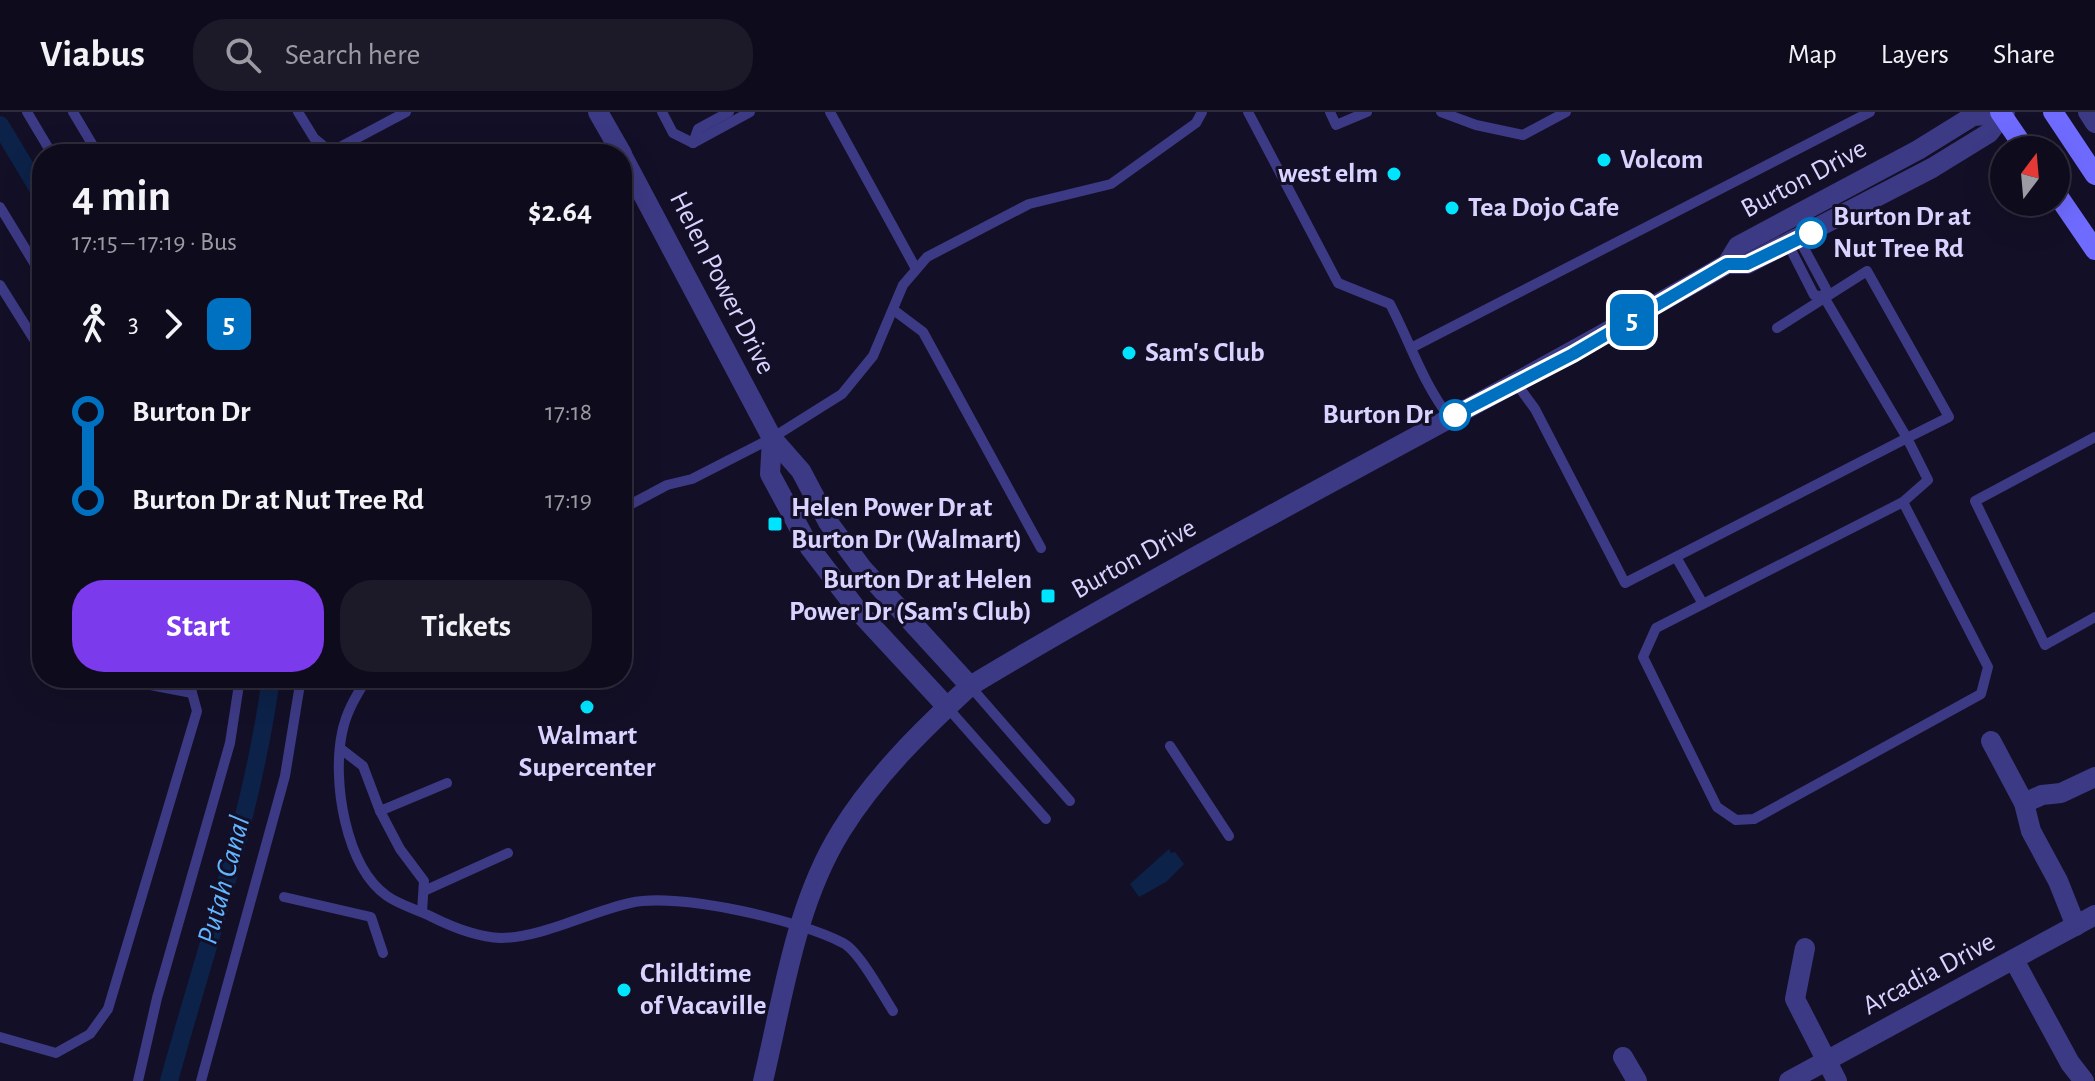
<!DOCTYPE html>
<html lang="en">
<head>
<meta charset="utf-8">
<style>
	body { margin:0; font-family:"Alegreya Sans",sans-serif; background:#1c1929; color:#f1f3f6; height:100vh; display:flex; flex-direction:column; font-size:30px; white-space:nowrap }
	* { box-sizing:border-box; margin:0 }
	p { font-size:26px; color:#9b9ba3 }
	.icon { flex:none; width:44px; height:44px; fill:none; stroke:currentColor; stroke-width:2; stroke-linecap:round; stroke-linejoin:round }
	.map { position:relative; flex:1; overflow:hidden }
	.sheet { position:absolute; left:32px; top:32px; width:600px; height:544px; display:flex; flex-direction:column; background:#0e0b1c; border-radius:32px; box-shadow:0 8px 32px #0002,0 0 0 2px #2e2b3b }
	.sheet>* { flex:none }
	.badge { padding:0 16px; border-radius:12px; font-size:28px; line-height:52px }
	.needle { width:52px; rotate:16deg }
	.fabs { position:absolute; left:1990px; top:24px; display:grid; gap:16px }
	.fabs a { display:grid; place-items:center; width:80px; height:80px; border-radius:50%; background:#0e0b1c; box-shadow:0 8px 32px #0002,0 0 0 2px #2e2b3b; font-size:40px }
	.map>.badge { position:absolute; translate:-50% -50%; box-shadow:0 0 0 4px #fff }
	.legs { display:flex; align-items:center; gap:12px; height:88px; padding:0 40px; font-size:26px }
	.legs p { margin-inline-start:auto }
	.summary { display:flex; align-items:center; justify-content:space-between; height:136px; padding:0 40px }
	h1 { font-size:44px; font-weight:600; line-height:60px }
	.action { display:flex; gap:16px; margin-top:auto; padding:16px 40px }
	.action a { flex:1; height:92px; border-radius:32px; background:#7c3aed; color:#fff; font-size:32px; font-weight:600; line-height:92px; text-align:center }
	.action a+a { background:#1c1929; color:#f1f3f6 }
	ul { padding:0 40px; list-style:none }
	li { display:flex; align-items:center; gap:28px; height:88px; font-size:30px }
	li i { display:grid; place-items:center; width:12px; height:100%; margin:0 10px; background:currentColor }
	li i::after { content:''; width:20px; height:20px; margin:-10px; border:6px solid; border-radius:50%; background:#0e0b1c }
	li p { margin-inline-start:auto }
	li:first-child i { background:linear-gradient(#0000 50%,currentColor 0) }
	li:last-child i { background:linear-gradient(currentColor 50%,#0000 0) }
	header { display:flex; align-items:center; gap:48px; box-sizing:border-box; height:112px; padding:0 40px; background:#0e0b1c; border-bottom:2px solid #2e2b3b }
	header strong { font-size:38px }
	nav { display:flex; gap:44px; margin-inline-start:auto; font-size:28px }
	.search { width:560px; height:72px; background:#1c1929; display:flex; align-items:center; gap:20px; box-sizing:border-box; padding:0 28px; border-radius:32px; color:#9b9ba3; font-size:30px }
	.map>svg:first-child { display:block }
	.water { fill:#0c2248 }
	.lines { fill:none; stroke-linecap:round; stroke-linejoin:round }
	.canal { stroke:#0c2248; stroke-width:18 }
	.service { stroke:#3d3a85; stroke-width:10 }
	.minor { stroke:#3d3a85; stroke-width:20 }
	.tertiary { stroke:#3d3a85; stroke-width:20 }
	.secondary { stroke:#6f6bff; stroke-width:20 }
	.line-1-casing { stroke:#fff; stroke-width:18 }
	.line-1 { stroke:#0070c0; stroke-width:12 }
	.poi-dot { fill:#00e5ff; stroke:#130f26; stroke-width:3 }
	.stop-1-dot { fill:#fff; stroke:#0070c0; stroke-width:4 }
	.labels { text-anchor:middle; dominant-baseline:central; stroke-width:6; stroke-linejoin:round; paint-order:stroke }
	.poi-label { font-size:28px; font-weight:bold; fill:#d9d4ff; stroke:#130f26; text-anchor:start }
	.street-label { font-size:28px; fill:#d9d4ff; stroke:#130f26 }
	.stop-label { font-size:28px; font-weight:bold; fill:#d9d4ff; stroke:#130f26; text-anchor:start }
	.water-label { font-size:30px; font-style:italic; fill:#62b6ff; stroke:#130f26 }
</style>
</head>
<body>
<header>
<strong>Viabus</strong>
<div class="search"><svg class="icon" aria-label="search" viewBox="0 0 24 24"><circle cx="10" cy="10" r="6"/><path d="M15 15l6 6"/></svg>Search here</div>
<nav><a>Map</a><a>Layers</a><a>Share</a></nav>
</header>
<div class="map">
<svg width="2095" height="969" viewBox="0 0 2095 969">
	<rect width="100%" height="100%" fill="#130f26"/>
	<polygon class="water" points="1169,737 1171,741 1175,740 1184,752 1166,770 1139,785 1130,772"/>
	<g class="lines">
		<g class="canal">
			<polyline points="0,13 42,83"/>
			<path d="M169,969c36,-131 84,-268 102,-403"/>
		</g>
		<g class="service">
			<polyline points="27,0 52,42"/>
			<polyline points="73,0 98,42"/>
			<polyline points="298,0 314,26 331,40"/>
			<polyline points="662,0 673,21 693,31"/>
			<polyline points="830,0 915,155"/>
			<path d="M1248,0l90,171 52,21c20,38 33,80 60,114"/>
			<polyline points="1330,0 1336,13 1367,0"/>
			<polyline points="1441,0 1476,13 1523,23 1566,0"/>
			<polyline points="693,31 750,0"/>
			<polyline points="693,31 698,17 729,0"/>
			<polyline points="327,42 406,0"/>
			<polyline points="0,95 42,164"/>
			<polyline points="1788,132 1814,183 1824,185"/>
			<polyline points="0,173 42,240"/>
			<polyline points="895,199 923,220 1041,436"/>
			<polyline points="1777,216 1867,159 1949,305 1907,326 1824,185 1826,177 1799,127"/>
			<polyline points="1413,235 1870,0"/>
			<polyline points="1516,271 1535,297 1625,471 1907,326 1928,368 1903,390"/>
			<polyline points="2095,325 1975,389 2045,533 2095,505"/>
			<polyline points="622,397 667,373 692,367 772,326 842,282 873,244 903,173 927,145 1029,92 1111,72 1196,11 1202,0"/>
			<polyline points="1676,445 1703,492 1903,390 1988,555 1981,582 1754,707 1736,708 1717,695 1643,545 1656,516 1703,492"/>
			<polyline points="114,566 192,581"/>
			<path d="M367,566c-11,18 -21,34 -25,55 -10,47 3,133 45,163 13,9 31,14 45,21 20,10 45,20 69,21 40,0 88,-26 129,-35 47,-11 170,17 213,40 16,8 39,51 50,68"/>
			<polyline points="970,574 1070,689"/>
			<polyline points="947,595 1046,707"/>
			<polyline points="1170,634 1229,724"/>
			<polyline points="341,637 363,654 380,699 400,737 424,769 422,800"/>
			<polyline points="380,699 447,671"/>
			<polyline points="424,779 508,741"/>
			<polyline points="284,785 371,805 383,841"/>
			<polyline points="0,925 56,941 90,922 108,897 197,599 188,566"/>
			<polyline points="138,969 157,886 230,631 240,566"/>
			<polyline points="201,969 285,664 301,566"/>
		</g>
		<g class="minor">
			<polyline points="2088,0 2095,11"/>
			<polyline points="1991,629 2024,691 2031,719 2058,769 2076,814"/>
			<polyline points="2024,691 2042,683 2061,681 2095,665"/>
			<polyline points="1805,836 1795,887 1837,969"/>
			<polyline points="2014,848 2070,951 2084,969"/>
			<polyline points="1623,945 1637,969"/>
			<polyline points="1789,969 2095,803"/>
		</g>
		<g class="tertiary">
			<polyline points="598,0 622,42"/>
			<polyline points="622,43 772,326 801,359 828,410 862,456 970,574"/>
			<polyline points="1727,152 1747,152 1932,56 1989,21 2005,0"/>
			<polyline points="772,326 770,362 810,436 859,500 947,595"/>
			<path d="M763,969c20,-83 32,-176 78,-250 34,-55 82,-102 129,-145 248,-149 507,-277 757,-422l11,-18 180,-96 55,-34 28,-2"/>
		</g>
		<g class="secondary">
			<polyline points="2000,0 2026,38"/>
			<polyline points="2053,0 2095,63"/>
			<polyline points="2056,81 2095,138"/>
		</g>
	</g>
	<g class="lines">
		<defs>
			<polyline id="line-1" points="1455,303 1573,242 1727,152 1747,152 1811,121"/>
		</defs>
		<use href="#line-1" class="line-1-casing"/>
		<use href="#line-1" class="line-1"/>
	</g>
	<g class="poi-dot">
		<circle cx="1604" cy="48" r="8"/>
		<circle cx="1394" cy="62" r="8"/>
		<circle cx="1452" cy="96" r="8"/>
		<circle cx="1129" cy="241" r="8"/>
		<rect x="767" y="404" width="16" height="16" rx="4"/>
		<rect x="1040" y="476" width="16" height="16" rx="4"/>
		<circle cx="587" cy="595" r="8"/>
		<circle cx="624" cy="878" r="8"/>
	</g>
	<g class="stop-1-dot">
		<circle cx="1811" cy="121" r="14"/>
		<circle cx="1455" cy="303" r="14"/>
	</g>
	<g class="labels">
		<g class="poi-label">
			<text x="1620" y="48">Volcom</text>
			<text x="1378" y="62" text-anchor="end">west elm</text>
			<text x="1468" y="96">Tea Dojo Cafe</text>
			<text x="1145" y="241">Sam's Club</text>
			<text x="791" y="396">Helen Power Dr at<tspan x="791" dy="32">Burton Dr (Walmart)</tspan></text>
			<text x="1032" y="468" text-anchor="end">Burton Dr at Helen<tspan x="1032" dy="32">Power Dr (Sam's Club)</tspan></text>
			<text x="587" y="624" text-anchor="middle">Walmart<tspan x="587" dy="32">Supercenter</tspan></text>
			<text x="640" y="862">Childtime<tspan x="640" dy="32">of Vacaville</tspan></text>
		</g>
		<g class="street-label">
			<text transform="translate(1804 67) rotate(-28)">Burton Drive</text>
			<text transform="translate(722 171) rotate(63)">Helen Power Drive</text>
			<text transform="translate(1134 447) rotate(-29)">Burton Drive</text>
			<text transform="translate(1929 862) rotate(-28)">Arcadia Drive</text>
		</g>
		<g class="stop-label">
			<text x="1833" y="105">Burton Dr at<tspan x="1833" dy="32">Nut Tree Rd</tspan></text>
			<text x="1433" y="303" text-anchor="end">Burton Dr</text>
		</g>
		<g class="water-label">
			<text transform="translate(224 768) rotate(-75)">Putah Canal</text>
		</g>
	</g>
</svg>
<div class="fabs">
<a><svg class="needle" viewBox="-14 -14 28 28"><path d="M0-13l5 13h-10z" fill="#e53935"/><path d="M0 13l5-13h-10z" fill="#9b9ba3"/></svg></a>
</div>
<b class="badge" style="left:1632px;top:208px;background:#0070c0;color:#fff">5</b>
<section class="sheet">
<div class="summary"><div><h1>4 min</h1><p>17:15 – 17:19 · Bus</p></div><b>$2.64</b></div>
<div class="legs"><svg class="icon" aria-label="walk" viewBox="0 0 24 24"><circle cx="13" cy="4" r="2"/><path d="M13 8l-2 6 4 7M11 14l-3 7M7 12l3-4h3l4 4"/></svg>3<svg class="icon" aria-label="forward" viewBox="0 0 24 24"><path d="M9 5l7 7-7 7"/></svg><b class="badge" style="background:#0070c0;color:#fff">5</b></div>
<ul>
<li><i style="color:#0070c0"></i><b>Burton Dr</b><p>17:18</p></li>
<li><i style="color:#0070c0"></i><b>Burton Dr at Nut Tree Rd</b><p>17:19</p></li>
</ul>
<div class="action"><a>Start</a><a>Tickets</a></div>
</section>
</div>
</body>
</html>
